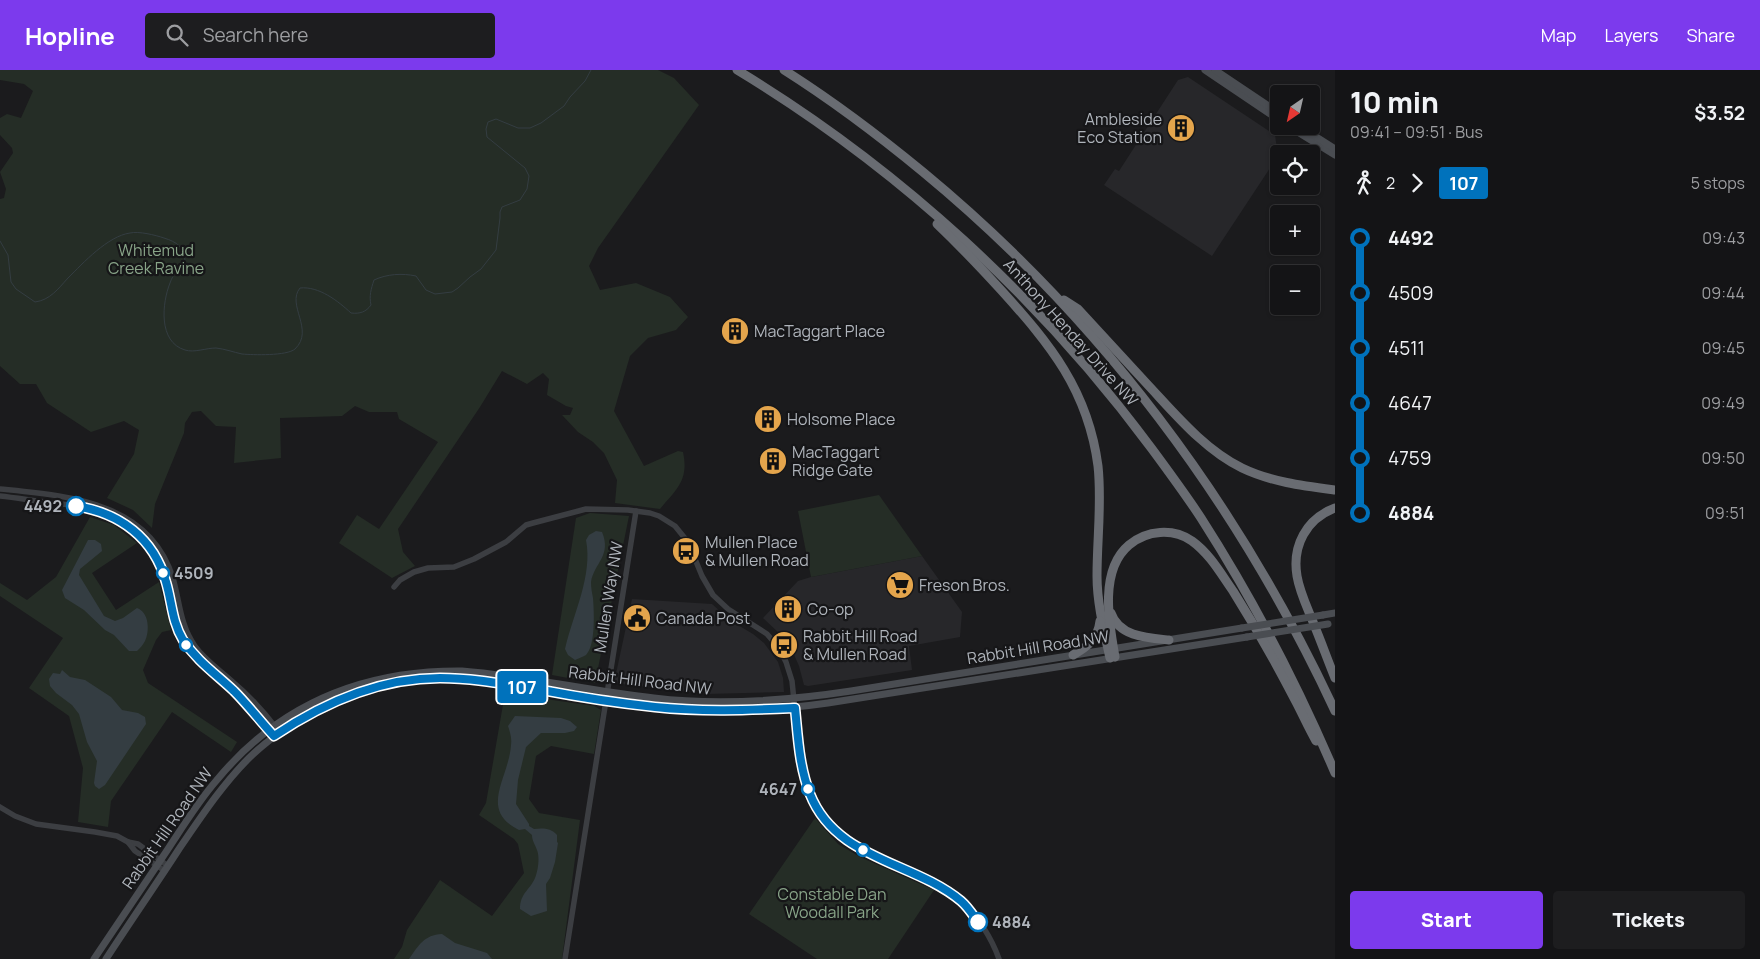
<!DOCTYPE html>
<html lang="en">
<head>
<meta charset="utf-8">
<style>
	body { margin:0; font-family:Manrope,sans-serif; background:#1d1d1f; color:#f1f3f6; height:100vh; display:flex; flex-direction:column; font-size:19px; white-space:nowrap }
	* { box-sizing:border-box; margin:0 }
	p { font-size:16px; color:#9d9ea1 }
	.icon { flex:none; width:28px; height:28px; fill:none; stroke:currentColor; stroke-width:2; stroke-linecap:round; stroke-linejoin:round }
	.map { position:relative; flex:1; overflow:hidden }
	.side { display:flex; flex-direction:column; background:#141416; width:425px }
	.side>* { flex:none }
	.badge { padding:0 10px; border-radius:4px; font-size:18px; line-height:32px }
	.needle { width:32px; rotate:214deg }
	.controls { position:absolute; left:1270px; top:15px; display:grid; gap:10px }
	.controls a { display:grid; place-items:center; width:50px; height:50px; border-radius:5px; background:#141416; box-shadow:0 1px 4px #0004,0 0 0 1px #333335; font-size:25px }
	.map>.badge { position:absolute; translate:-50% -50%; box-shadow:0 0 0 2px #fff }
	.legs { display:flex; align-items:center; gap:8px; height:55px; padding:0 15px; font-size:16px }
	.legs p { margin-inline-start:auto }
	.head { display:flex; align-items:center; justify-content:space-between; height:85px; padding:0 15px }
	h1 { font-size:28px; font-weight:800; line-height:38px }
	.primary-button { display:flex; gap:10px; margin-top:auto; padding:10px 15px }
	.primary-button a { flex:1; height:58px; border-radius:5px; background:#7c3aed; color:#fff; font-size:20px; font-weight:800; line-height:58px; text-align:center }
	.primary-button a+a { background:#1d1d1f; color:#f1f3f6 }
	ul { padding:0 15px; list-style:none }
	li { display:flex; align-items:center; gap:18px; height:55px; font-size:19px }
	li i { display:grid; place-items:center; width:8px; height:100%; margin:0 6px; background:currentColor }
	li i::after { content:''; width:12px; height:12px; margin:-6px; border:4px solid; border-radius:50%; background:#141416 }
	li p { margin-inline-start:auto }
	li:first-child i { background:linear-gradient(#0000 50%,currentColor 0) }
	li:last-child i { background:linear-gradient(currentColor 50%,#0000 0) }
	header { display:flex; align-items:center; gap:30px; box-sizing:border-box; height:70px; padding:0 25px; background:#7c3aed; color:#fff }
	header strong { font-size:24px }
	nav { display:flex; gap:28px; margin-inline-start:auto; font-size:18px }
	.search { width:350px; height:45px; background:#1d1d1f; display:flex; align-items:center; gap:12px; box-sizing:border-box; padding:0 18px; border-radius:5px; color:#9d9ea1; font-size:19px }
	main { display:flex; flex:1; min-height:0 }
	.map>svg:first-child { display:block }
	.built { fill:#27272a }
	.green { fill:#252d26 }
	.water { fill:#343d42 }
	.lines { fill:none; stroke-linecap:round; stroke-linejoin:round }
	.stream { stroke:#343d42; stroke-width:1 }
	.tertiary { stroke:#3c3e42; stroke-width:5.5 }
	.secondary { stroke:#4a4d52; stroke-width:7 }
	.motorway { stroke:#696c72; stroke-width:9 }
	.secondary-bridge { stroke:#4a4d52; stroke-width:7 }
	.line-1-casing { stroke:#fff; stroke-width:11 }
	.line-1 { stroke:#0072bc; stroke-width:8 }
	.stop-1-dot { fill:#fff; stroke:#0072bc; stroke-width:2.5 }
	.labels { text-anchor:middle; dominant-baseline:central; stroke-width:4.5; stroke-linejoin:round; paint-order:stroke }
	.poi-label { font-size:16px; fill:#afb4bb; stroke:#161618; text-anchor:start }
	.park-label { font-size:16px; fill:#88a488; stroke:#161618 }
	.street-label { font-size:16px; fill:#afb4bb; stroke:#161618 }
	.stop-label { font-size:16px; font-weight:bold; fill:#afb4bb; stroke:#161618; text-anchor:end }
</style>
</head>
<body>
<header>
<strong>Hopline</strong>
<div class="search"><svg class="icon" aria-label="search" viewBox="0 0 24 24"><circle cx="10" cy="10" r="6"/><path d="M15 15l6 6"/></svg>Search here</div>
<nav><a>Map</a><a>Layers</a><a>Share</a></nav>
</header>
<main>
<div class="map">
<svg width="1335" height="889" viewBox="0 0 1335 889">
	<rect width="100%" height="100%" fill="#1b1b1d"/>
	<g class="built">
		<polygon points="1188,7 1275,65 1278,86 1212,186 1104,115 1115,99 1119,101 1178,10"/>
		<polygon points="922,486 962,542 960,567 909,576 912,600 808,616 804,615 799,596 792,580 779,563 763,548 798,511 811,507"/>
		<polygon points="632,529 712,534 731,551 753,564 764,573 778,592 783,608 784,622 706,624 614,613"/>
	</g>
	<g class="green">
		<path d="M0,0h658l16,8 25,27 -101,143 -9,18 11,24 36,-7 34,14 18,20 -12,13 -28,8 -18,18 -16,55 30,55 34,-15 5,1c6,28 -6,37 -23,57l-45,-6 2,-23 -13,-27 -11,-11 -15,-10 -16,-17h8l3,-7 -7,-2 -19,-11 2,-16 -6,-6 -16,11 -25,-13 -22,36 -82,122 5,23 12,14 -23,12 -53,-35 18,-28 22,14 59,-87 -39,-23 -2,-7h-28l-14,-6 -13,10 -62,2 1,40 -47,5 2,-36 -20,-1 -15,-15 -9,1 -7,11 -1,10 -29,71 -3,24 -19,-18 -26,-12 27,-44 5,-24 -15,-9 -33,11 -44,-29 -11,-19h-16l-20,-18v-167l4,-1 2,-9 -6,-17 13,-19 -1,-5 -12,-13v-17l7,-4 14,4 12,-27 -9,-7 -24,-4z"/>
		<polygon points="879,425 922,486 811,507 798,441"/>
		<polygon points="590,443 629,446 595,613 552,605 576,448"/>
		<polygon points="90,447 114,455 137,473 92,503 116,540 159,512 171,560 162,562 156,570 143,600 148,613 237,672 231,682 172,642 111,731 108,757 78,752 83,698 69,646 29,618 63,568 0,526 0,513 27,530 56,507"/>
		<polygon points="505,623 594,636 601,640 594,684 551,676 536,686 529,729 539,743 580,750 562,889 394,889 402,877 407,860 440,810 492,846 524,803 518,774 514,769 479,745 486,733"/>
		<polygon points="815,748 838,774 860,787 934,820 888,889 817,889 749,844"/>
	</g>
	<g class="water">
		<path d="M596,461l6,1c10,24 -8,31 -11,50 0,6 1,11 2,16 1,13 3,47 -7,57 -3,2 -7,3 -11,5l-7,-5 -3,-6c8,-35 28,-73 21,-109l3,-5z"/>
		<path d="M88,470h7l6,4 1,7 -22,18 -1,6 25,41 11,5 8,-3 14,-10c12,4 13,23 8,33 -2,4 -5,7 -8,10h-8l-15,-16 -9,-5 -21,-20 -19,-12 -3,-8z"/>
		<polygon points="62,600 70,607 85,610 111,627 122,640 138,643 145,647 146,654 105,715 99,719 95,716 94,713 97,691 87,672 79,644 72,635 56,623 50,616 49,609 53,603 60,604"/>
		<path d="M515,646l46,2 9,3 7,6 -3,4 -9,2h-24l-15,14 -8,33 -2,24 13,20v2l5,3c9,-1 17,-1 23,6v7l1,1 -3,19 -5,16 -4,6 1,27 -16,5 -11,-7c0,-16 10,-19 15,-31 3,-7 5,-21 2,-28 -2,-6 -5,-9 -5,-15l-7,-6 -6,1c-41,-20 -10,-52 -8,-85 1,-7 -1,-13 -3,-19z"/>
		<path d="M442,864l13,9 32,10 5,6h-83c10,-14 15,-24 33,-25z"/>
	</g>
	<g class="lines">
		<path class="stream" d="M0,171l8,14 3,27 5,7 19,13c15,-2 23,-13 33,-24 15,-15 40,-42 62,-45 9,-2 25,2 34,5 13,4 20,9 21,23 -6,7 -12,13 -15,22 -8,20 -12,59 15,67 9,3 21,-2 31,-2 9,1 17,4 26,6 11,1 45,2 53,-5 20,-19 -9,-44 5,-61 19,-2 38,13 51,25 9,1 15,-1 20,-8 -2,-9 0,-16 3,-25 13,-6 28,-7 42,-4l10,14 9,4 17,-2 6,-4 12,-11 11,-8 15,-19 4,-32v-6l2,-5 18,-7 7,-11 2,-13 -4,-8 -38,-31 -1,-8 2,-7 8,-3 22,9h12l11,-5 23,-17 6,-9 15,-16 6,-11"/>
		<g class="tertiary">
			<path d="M0,419c68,7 149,12 173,89 7,24 7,47 22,68 10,14 25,24 38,36 17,14 31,30 44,47"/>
			<path d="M0,426c18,2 35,5 53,7 17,2 35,3 52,10 24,9 46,31 56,54 10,24 8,51 22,73 13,21 33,34 50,51 15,14 28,30 41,45"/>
			<path d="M394,517l6,-7 14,-8 14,-4 26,-1 20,-8 32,-17 20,-17 7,-2 53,-14 42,1 22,3 9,3 16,10 13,16 14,34 11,19 15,14 39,25 12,14 7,14 6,19 8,79c16,77 60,88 122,119 14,6 29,13 40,23 16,14 30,37 37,57"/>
			<polyline points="0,737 15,746 36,754 95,762 117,766 128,772 138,774 168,796"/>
			<polyline points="128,772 135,781 165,801"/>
			<polyline points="565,889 636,441"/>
		</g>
		<g class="secondary">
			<polyline points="1205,0 1279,50"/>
			<polyline points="1215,0 1279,43"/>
			<polyline points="1288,56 1335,85"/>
			<polyline points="1299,56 1335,79"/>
			<polyline points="1323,545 1335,543"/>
			<path d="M94,889c24,-36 48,-71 72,-107 16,-24 31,-49 50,-71 64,-78 147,-111 246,-110 64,5 128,20 192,27 66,8 131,3 197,-7l391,-63"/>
			<path d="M106,889c24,-37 49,-73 73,-110 22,-32 43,-64 70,-91 50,-48 120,-78 189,-80 31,0 63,6 93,11 41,6 82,13 123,18 58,7 117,4 174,-4l419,-66"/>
		</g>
		<g class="motorway">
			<path d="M737,0c162,98 303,228 415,379 17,23 34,46 49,69 52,81 96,166 134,255"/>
			<path d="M784,0c49,31 94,65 139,102 177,146 315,331 412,539"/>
			<path d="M937,154c22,21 43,43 64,66 49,54 87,100 97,176 4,36 -1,73 -1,110 0,27 7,55 13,82"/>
			<path d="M1064,230l14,9c24,26 47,51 70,76 28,30 57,65 94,83 29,14 62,18 93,22"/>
			<path d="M1335,438c-29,11 -43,38 -38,68 3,18 12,35 18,51 7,17 13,34 20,51"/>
			<path d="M1111,543c8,24 37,25 58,27"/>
			<path d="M1073,585c14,-8 25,-16 27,-34"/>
			<path d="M1115,587c-6,-34 -16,-87 14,-112 18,-15 44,-17 63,-4 18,13 29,33 41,50 22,35 43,72 62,109 7,13 13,27 21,41"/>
		</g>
		<g class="secondary-bridge">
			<polyline points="1242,558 1323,545"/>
			<polyline points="1247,567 1328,554"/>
		</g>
	</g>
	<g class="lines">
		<defs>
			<path id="line-1" d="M76,436c44,7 78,32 90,76 6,20 6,40 17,58 14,21 33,34 51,51 14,14 27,31 40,45 49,-33 106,-58 166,-58 35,0 69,7 102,12 37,7 75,13 113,17 47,5 93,3 140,1 3,29 4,58 15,86 26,66 103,67 151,107 7,6 12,14 17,21"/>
		</defs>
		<use href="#line-1" class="line-1-casing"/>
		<use href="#line-1" class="line-1"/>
	</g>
	<defs>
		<symbol id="building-disc" viewBox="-11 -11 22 22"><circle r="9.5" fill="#e4a54c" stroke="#161618"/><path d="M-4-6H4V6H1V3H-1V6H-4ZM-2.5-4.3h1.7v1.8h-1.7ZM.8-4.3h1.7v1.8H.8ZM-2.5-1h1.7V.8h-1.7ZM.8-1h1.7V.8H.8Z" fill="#111"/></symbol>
		<symbol id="bus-disc" viewBox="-11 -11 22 22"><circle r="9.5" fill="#e4a54c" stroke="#161618"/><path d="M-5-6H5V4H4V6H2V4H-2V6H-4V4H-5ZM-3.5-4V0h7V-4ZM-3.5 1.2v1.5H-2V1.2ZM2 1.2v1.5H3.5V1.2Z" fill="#111"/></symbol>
		<symbol id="supermarket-disc" viewBox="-11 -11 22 22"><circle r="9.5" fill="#e4a54c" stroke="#161618"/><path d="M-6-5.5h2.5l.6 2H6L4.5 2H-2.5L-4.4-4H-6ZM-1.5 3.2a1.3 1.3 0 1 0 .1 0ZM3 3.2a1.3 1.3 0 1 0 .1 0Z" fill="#111"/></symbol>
		<symbol id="civic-disc" viewBox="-11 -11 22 22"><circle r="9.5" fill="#e4a54c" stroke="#161618"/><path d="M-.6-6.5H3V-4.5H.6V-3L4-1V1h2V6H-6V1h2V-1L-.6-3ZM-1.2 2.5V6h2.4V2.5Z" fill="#111"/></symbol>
	</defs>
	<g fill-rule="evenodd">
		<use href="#building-disc" x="1165" y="42" width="32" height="32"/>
		<use href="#building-disc" x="719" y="245" width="32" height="32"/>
		<use href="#building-disc" x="752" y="333" width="32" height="32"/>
		<use href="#building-disc" x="757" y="375" width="32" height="32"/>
		<use href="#bus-disc" x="670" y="465" width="32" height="32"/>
		<use href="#supermarket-disc" x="884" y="499" width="32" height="32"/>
		<use href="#building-disc" x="772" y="523" width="32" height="32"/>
		<use href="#civic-disc" x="621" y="532" width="32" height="32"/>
		<use href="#bus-disc" x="768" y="559" width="32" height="32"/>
	</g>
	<g class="stop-1-dot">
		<circle cx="76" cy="436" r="9"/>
		<circle cx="163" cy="503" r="6"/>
		<circle cx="186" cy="575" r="6"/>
		<circle cx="808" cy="719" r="6"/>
		<circle cx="863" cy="780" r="6"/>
		<circle cx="978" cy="852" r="9"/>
	</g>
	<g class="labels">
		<g class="poi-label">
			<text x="1162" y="49" text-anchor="end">Ambleside<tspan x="1162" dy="18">Eco Station</tspan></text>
			<text x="754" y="261">MacTaggart Place</text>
			<text x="787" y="349">Holsome Place</text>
			<text x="792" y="382">MacTaggart<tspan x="792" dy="18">Ridge Gate</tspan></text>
			<text x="705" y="472">Mullen Place<tspan x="705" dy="18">&amp; Mullen Road</tspan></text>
			<text x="919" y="515">Freson Bros.</text>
			<text x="807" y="539">Co-op</text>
			<text x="656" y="548">Canada Post</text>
			<text x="803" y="566">Rabbit Hill Road<tspan x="803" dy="18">&amp; Mullen Road</tspan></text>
		</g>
		<g class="park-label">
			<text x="156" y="180">Whitemud<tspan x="156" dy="18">Creek Ravine</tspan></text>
			<text x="832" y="824">Constable Dan<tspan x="832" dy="18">Woodall Park</tspan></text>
		</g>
		<g class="street-label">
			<text transform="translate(1071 262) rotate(48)">Anthony Henday Drive NW</text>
			<text transform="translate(608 527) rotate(-81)">Mullen Way NW</text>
			<text transform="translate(1038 577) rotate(-9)">Rabbit Hill Road NW</text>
			<text transform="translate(640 610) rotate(7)">Rabbit Hill Road NW</text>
			<text transform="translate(167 758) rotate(-55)">Rabbit Hill Road NW</text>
		</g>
		<g class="stop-label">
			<text x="62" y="436">4492</text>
			<text x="174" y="503" text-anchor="start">4509</text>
			<text x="797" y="719">4647</text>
			<text x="992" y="852" text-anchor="start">4884</text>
		</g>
	</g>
</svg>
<div class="controls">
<a><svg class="needle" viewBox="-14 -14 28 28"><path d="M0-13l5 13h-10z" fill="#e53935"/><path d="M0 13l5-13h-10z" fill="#9d9ea1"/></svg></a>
<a><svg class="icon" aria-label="locate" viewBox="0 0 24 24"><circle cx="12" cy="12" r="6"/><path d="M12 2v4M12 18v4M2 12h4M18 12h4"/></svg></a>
<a>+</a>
<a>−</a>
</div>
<b class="badge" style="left:522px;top:617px;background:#0072bc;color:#fff">107</b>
</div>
<section class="side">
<div class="head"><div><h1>10 min</h1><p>09:41 – 09:51 · Bus</p></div><b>$3.52</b></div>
<div class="legs"><svg class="icon" aria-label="walk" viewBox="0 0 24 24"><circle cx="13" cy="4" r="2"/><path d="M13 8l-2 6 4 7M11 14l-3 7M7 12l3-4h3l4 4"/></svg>2<svg class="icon" aria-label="forward" viewBox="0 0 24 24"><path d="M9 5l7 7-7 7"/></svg><b class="badge" style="background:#0072bc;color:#fff">107</b><p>5 stops</p></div>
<ul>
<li><i style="color:#0072bc"></i><b>4492</b><p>09:43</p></li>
<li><i style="color:#0072bc"></i><span>4509</span><p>09:44</p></li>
<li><i style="color:#0072bc"></i><span>4511</span><p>09:45</p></li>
<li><i style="color:#0072bc"></i><span>4647</span><p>09:49</p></li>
<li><i style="color:#0072bc"></i><span>4759</span><p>09:50</p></li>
<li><i style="color:#0072bc"></i><b>4884</b><p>09:51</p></li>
</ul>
<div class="primary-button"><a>Start</a><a>Tickets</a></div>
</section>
</main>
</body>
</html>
